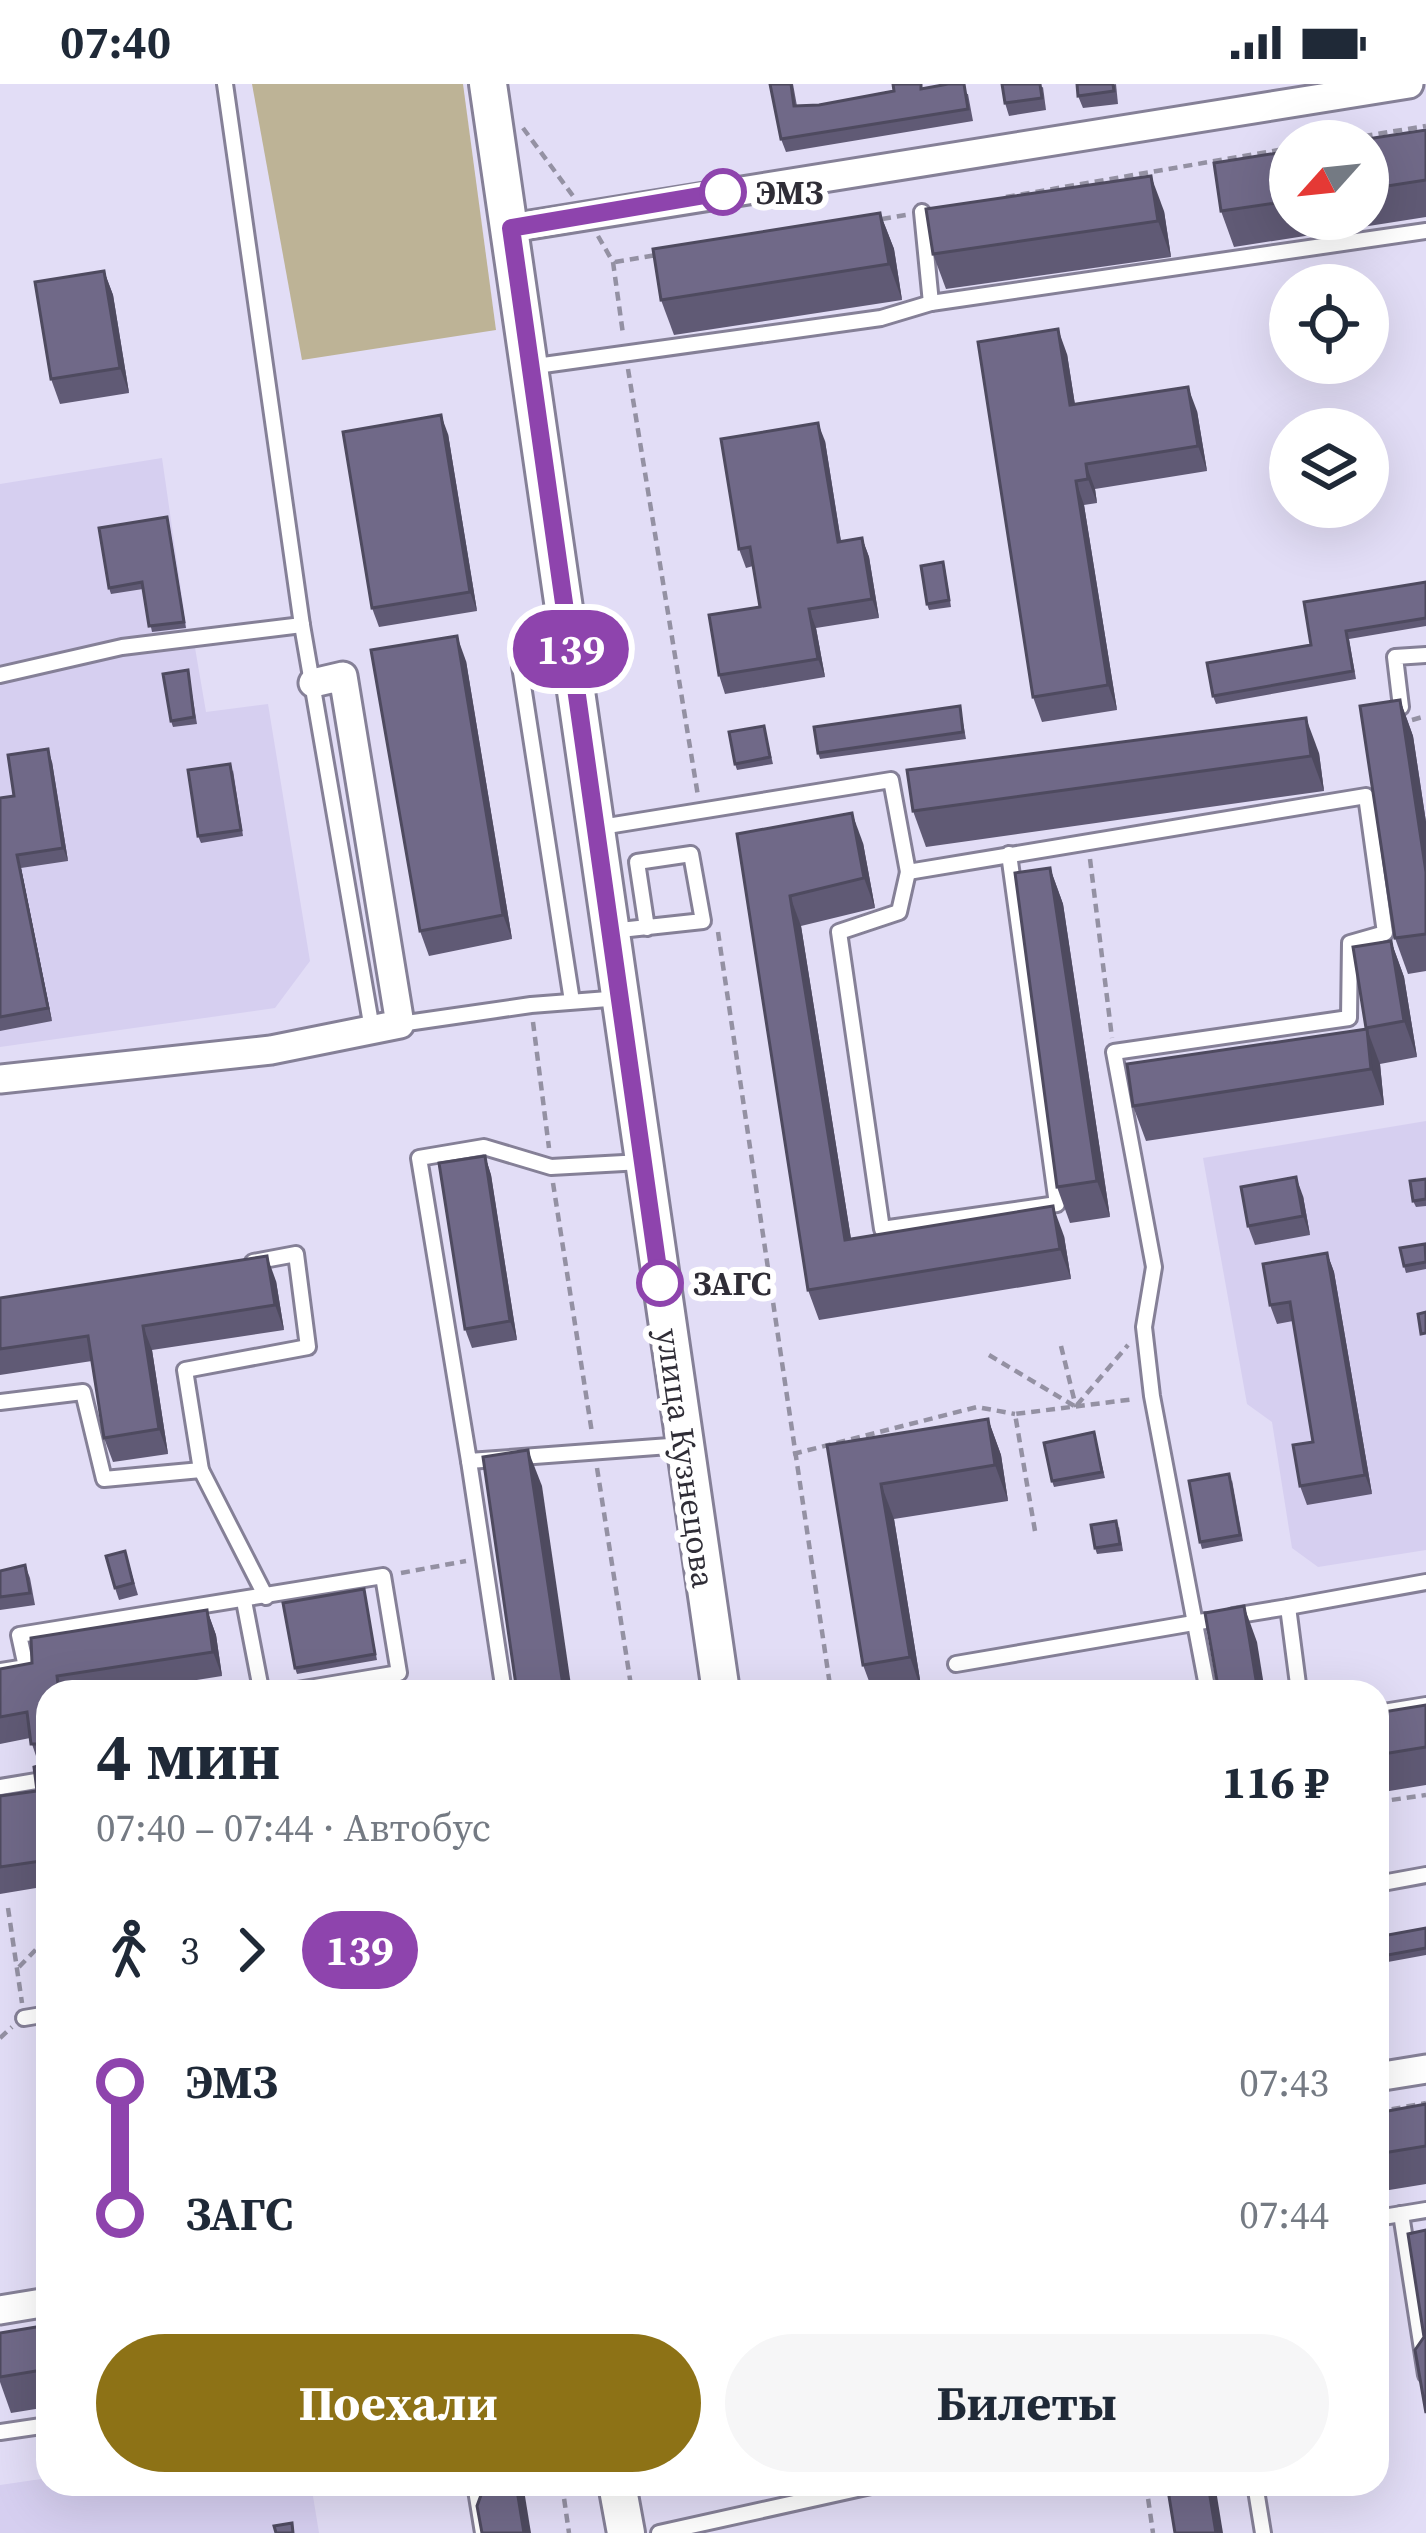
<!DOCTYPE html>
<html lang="ru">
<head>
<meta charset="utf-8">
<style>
	body { margin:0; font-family:"Source Serif 4",serif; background:#f6f6f7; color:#1f2937; height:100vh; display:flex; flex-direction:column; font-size:45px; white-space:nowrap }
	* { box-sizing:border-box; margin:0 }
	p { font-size:39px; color:#747a83 }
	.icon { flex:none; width:66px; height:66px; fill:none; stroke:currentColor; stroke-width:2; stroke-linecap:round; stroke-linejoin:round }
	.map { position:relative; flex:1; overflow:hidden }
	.details { position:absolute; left:36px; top:1596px; width:1353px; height:816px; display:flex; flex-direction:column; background:#fff; border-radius:36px; box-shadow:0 12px 48px #0002 }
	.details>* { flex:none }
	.badge { padding:0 24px; border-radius:39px; font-size:42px; line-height:78px }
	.needle { width:78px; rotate:243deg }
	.fabs { position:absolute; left:1269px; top:36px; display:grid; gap:24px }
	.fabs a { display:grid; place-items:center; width:120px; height:120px; border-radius:50%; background:#fff; box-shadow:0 12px 48px #0002; font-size:60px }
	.map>.badge { position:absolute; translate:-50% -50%; box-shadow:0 0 0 6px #fff }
	.legs { display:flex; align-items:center; gap:18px; height:132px; padding:0 60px; font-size:39px }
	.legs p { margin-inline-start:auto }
	.head { display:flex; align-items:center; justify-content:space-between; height:204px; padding:0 60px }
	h1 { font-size:66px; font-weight:700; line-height:90px }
	.action { display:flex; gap:24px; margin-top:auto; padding:24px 60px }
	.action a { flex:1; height:138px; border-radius:72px; background:#8d7216; color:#fff; font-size:48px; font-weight:700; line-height:138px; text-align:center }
	.action a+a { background:#f6f6f7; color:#1f2937 }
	ul { padding:0 60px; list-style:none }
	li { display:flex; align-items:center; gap:42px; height:132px; font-size:45px }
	li i { display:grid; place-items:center; width:18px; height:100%; margin:0 15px; background:currentColor }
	li i::after { content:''; width:30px; height:30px; margin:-15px; border:9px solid; border-radius:50%; background:#fff }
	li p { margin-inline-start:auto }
	li:first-child i { background:linear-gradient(#0000 50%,currentColor 0) }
	li:last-child i { background:linear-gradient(currentColor 50%,#0000 0) }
	.status { display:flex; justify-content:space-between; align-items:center; height:84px; padding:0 60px; background:#fff; direction:ltr }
	.status svg { height:33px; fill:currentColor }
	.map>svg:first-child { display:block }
	.built { fill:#d6cff0 }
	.green { fill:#bdb396 }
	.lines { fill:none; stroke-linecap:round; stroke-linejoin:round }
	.lane-casing { stroke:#858097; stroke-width:20 }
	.street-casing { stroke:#858097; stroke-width:33 }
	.secondary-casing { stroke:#858097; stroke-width:42 }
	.path { stroke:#9491a3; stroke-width:4.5; stroke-dasharray:9 6; stroke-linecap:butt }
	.lane { stroke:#fff; stroke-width:14 }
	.street { stroke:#fff; stroke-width:27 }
	.secondary { stroke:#fff; stroke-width:36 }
	.wall { fill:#605a75 }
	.shaded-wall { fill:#4e4a5f }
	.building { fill:#706988; stroke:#4e4a5f; stroke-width:3 }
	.line-1-casing { stroke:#fff; stroke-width:27 }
	.line-1 { stroke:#8e44ad; stroke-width:18 }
	.stop-1-dot { fill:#fff; stroke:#8e44ad; stroke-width:6 }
	.labels { text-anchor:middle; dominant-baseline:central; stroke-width:12; stroke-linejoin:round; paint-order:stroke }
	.stop-label { font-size:33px; font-weight:bold; fill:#2f2d36; stroke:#fff; text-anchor:start }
	.street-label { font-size:33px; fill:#2f2d36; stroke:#fff }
</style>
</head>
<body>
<div class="status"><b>07:40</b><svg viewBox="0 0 49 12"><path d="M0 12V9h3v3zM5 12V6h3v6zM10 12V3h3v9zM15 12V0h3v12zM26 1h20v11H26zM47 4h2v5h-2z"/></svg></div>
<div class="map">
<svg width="1426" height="2449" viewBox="0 0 1426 2449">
	<rect width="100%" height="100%" fill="#e2ddf6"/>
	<g class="built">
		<polygon points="162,374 187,547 194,558 206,628 268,620 310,877 275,924 0,963 0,400"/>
		<polygon points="1426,1037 1426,1466 1318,1483 1292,1464 1272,1338 1247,1320 1203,1074"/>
		<polygon points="48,2394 48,2400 311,2400 319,2449 0,2449 0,2401"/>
	</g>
	<polygon class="green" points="252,0 463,0 496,246 302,276"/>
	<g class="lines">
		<defs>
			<g id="lane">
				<polyline points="225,0 302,541 372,945"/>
				<polyline points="922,128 931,219"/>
				<polyline points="529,283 881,234 931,219 1426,147"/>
				<polyline points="570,567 520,582 572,917"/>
				<polyline points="0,591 122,563 302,541"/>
				<polyline points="1401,623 1395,573 1426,571"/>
				<polyline points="595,744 891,696 908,788 1366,712 1385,849 1350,859 1349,934 1114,968 1154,1183 1144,1243 1152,1312 1208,1608"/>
				<polyline points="908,788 899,828 839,848 882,1145 1057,1120 1009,770"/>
				<polyline points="611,847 703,837 691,770 637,778 647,844"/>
				<polyline points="400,940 531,921 621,914"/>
				<polyline points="642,1078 551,1083 484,1063 419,1074 469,1377 683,1361"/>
				<polyline points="253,1178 296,1170 308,1263 185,1286 201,1386 266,1513"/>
				<polyline points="0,1318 83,1308 104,1395 201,1386"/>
				<polyline points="469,1377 504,1608"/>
				<polyline points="244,1517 260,1600 252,1608"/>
				<polyline points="1288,1523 1426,1498"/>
				<polyline points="1233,1532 1288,1523 1299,1608"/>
				<polyline points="956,1580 1205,1537"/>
				<polyline points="0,1587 26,1583 19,1551 383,1492 399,1589 285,1608"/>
				<polyline points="1377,1629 1426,1621"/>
				<polyline points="0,1703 48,1695"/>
				<polyline points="1377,1800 1426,1791"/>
				<polyline points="24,1934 48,1930"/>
				<polyline points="1401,2130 1426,2291"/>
				<polyline points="1377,2134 1426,2126"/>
				<polyline points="0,2348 48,2341"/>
				<polyline points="475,2400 483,2449"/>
				<polyline points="1255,2400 1263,2449"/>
				<polyline points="659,2449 880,2400"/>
			</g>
			<g id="street">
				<polyline points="511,144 1409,0"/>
				<polyline points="0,995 271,966 400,940 343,592 313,599"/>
				<polyline points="1377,1993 1426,1985"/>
				<polyline points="0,2226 48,2218"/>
			</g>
			<g id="secondary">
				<polyline points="488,0 721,1608"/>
				<polyline points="617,2400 626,2449"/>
			</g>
		</defs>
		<use href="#lane" class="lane-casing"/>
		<use href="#street" class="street-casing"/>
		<use href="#secondary" class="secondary-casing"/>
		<g class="path">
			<polyline points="523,44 573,112"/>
			<polyline points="1334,57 1426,42"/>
			<polyline points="1006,113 1290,64"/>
			<polyline points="882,135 906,131"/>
			<polyline points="598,152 613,178 623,250"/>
			<polyline points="615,178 657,171"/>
			<polyline points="628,285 698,712"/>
			<polyline points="1412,636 1426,632"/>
			<polyline points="1090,775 1112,954"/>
			<polyline points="718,848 831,1608"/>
			<polyline points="533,938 549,1064"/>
			<polyline points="553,1099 592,1349"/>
			<polyline points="1061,1262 1076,1323"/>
			<polyline points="989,1271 1076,1323"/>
			<polyline points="1077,1321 1128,1261"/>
			<polyline points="793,1370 977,1323 1015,1330"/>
			<polyline points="597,1384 632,1608"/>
			<polyline points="1035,1447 1015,1330 1135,1315"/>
			<polyline points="401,1489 466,1477"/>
			<polyline points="1377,1718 1426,1711"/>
			<polyline points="8,1824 22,1919"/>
			<polyline points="19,1883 48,1853"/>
			<polyline points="0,1954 12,1943"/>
			<polyline points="1377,2028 1426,2019"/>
			<polyline points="562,2400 569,2449"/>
			<polyline points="1146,2400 1153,2449"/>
		</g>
		<use href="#lane" class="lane"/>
		<use href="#street" class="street"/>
		<use href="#secondary" class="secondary"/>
	</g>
	<g class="wall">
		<polygon points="770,0 793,0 797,22 819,21 924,4 968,10 973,37 786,68 781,55"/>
		<polygon points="1116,0 1118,20 1083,24 1078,12"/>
		<polygon points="1043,3 1046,26 1009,32 1005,19"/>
		<polygon points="1426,46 1426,133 1234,163 1221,127 1290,67 1290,135 1368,135 1368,57"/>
		<polygon points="1164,127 1171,173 946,205 933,170"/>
		<polygon points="880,129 894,165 902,216 674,251 661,216"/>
		<polygon points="104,187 113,211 129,309 60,320 51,295"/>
		<polygon points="1067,270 1075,321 1197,327 1207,387 1095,405 1097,419 1084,421 1117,626 1042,638 1033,613"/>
		<polygon points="448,350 477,527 379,543 372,524"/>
		<polygon points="825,357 841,457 862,454 869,473 879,534 816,544 825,593 725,610 719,591 760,523 753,482 746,484 739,465"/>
		<polygon points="169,440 186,544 152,548 143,505 111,510 109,504"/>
		<polygon points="945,485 951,523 929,526 927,520"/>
		<polygon points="1426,498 1426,542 1349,555 1356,595 1216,620 1213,612"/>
		<polygon points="466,577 512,855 429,872 420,847"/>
		<polygon points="188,586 197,640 173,643 171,637"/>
		<polygon points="1400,616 1413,652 1426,738 1426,887 1408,890 1395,854"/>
		<polygon points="960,622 966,655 820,675 818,669"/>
		<polygon points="764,642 773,680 737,686 735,680"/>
		<polygon points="1319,669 1324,707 926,763 913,727"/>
		<polygon points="52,678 68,777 21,784 52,937 0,947 0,714 14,712"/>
		<polygon points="233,686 243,752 201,759 198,752"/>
		<polygon points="737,750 863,759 875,824 801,842 851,1155 1064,1152 1071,1195 819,1236 808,1206"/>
		<polygon points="1050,784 1063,820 1110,1133 1070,1139 1057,1103"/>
		<polygon points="1391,857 1404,893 1417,973 1380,980 1384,1021 1146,1057 1133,1022 1367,945"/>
		<polygon points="485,1072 491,1091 517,1256 472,1264 465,1245"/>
		<polygon points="1426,1095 1426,1122 1416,1123 1413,1117"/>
		<polygon points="1303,1112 1310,1151 1255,1161 1248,1142"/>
		<polygon points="1426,1162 1426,1185 1406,1189 1404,1182"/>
		<polygon points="1327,1169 1334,1188 1372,1410 1307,1421 1300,1402 1313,1358 1293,1237 1277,1240 1270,1221"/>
		<polygon points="276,1197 284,1246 152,1266 168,1370 113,1378 104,1354 92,1277 0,1291 0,1214"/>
		<polygon points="988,1335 1001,1371 1008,1417 894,1435 922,1608 873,1608 863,1581 827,1361"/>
		<polygon points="1094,1348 1105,1394 1054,1403 1052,1397"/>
		<polygon points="1232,1396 1243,1457 1202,1465 1200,1458"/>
		<polygon points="1119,1443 1123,1467 1097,1470 1095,1464"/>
		<polygon points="125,1467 138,1511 119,1516 115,1504"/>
		<polygon points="25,1481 30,1494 35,1521 0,1526 0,1487"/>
		<polygon points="364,1505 377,1576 297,1590 295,1584"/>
		<polygon points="207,1526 216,1551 222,1592 121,1608 48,1608 48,1802 0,1810 0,1712 37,1707 39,1681 30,1654 0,1660 0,1585 32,1579"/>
		<polygon points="1426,1621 1426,1701 1377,1709 1377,1629"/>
		<polygon points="1426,1844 1426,1871 1377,1880 1377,1853"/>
		<polygon points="1426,2020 1426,2100 1377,2108 1377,2029"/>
		<polygon points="48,2241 48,2323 11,2329 0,2298 0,2249"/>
	</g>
	<g class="shaded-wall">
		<polygon points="1151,92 1164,127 1171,173 1158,137"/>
		<polygon points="880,129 894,165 902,216 889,180"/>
		<polygon points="104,187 113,211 129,309 120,284"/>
		<polygon points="1058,245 1067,270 1079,346 1070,321"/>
		<polygon points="1188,303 1197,327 1207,387 1198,362"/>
		<polygon points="441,331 448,350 477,527 470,508"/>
		<polygon points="818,339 825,357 844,477 838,458"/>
		<polygon points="1086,380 1095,405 1097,419 1088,395"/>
		<polygon points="1076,397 1084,421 1117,626 1108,601"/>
		<polygon points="862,454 869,473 879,534 872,515"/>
		<polygon points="809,525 816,544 825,593 818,575"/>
		<polygon points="457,552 466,577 512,855 503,831"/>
		<polygon points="1400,616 1413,652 1426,738 1426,788"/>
		<polygon points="1306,634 1319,669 1324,707 1311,672"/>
		<polygon points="48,665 52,678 68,777 63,764"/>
		<polygon points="852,729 863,759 875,824 864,794"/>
		<polygon points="17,771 21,784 52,937 48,924"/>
		<polygon points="1050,784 1063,820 1110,1133 1097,1097"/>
		<polygon points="790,812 801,842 856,1186 845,1156"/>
		<polygon points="1391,857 1404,893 1417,973 1404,937"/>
		<polygon points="1367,945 1380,980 1384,1021 1371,985"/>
		<polygon points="485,1072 491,1091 517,1256 510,1237"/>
		<polygon points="1296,1093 1303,1112 1310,1151 1303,1132"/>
		<polygon points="1053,1122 1064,1152 1071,1195 1060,1165"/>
		<polygon points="1327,1169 1334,1188 1372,1410 1365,1391"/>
		<polygon points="267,1172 276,1197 284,1246 275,1221"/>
		<polygon points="143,1242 152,1266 168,1370 159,1345"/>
		<polygon points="988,1335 1001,1371 1008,1417 995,1381"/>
		<polygon points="528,1366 542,1402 572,1608 564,1608"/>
		<polygon points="881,1400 894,1435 922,1608 910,1573"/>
		<polygon points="1244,1522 1257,1558 1265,1608 1258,1608"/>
		<polygon points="207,1526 216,1551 222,1592 213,1568"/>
		<polygon points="516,2400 523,2400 531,2449 524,2449"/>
		<polygon points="1208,2400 1215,2400 1223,2449 1216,2449"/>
	</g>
	<g class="building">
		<polygon points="770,0 791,0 794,22 819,21 894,7 893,0 921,0 921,5 948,0 964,0 968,25 781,55"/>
		<polygon points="1002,0 1040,0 1042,14 1005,19"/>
		<polygon points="1077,0 1113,0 1114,7 1078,12"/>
		<polygon points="1426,46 1426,96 1368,105 1368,57 1354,57"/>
		<polygon points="1290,67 1290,117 1221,127 1214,79"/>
		<polygon points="1151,92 1158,137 933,170 926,125"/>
		<polygon points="880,129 889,180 661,216 653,165"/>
		<polygon points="104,187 120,284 51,295 35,198"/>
		<polygon points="1058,245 1070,321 1188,303 1198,362 1086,380 1088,395 1076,397 1108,601 1033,613 978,258"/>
		<polygon points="441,331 470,508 372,524 343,348"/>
		<polygon points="818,339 838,458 862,454 872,515 809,525 818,575 719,591 709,531 760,523 750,463 739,465 721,355"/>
		<polygon points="167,433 184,538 149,542 142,498 109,504 99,444"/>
		<polygon points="943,478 949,516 927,520 921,482"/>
		<polygon points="1426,498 1426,534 1346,547 1353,587 1213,612 1207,579 1311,561 1304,518"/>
		<polygon points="457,552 503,831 420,847 371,566"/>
		<polygon points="188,586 194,633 171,637 163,590"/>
		<polygon points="1400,616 1426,788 1426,850 1395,854 1360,622"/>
		<polygon points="960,622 963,648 818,669 814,643"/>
		<polygon points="1306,634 1311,672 913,727 907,686"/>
		<polygon points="764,642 770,673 735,680 729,648"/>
		<polygon points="48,665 63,764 17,771 48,924 0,933 0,714 14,712 8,671"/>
		<polygon points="230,680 241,746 198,752 188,686"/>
		<polygon points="852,729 864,794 790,812 845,1156 1053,1122 1060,1165 808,1206 737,750"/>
		<polygon points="1050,784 1097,1097 1057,1103 1015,789"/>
		<polygon points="1391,857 1404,937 1366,944 1353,863"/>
		<polygon points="1367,945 1371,985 1133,1022 1127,980"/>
		<polygon points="485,1072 510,1237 465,1245 439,1079"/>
		<polygon points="1296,1093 1303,1132 1248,1142 1241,1103"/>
		<polygon points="1426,1095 1426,1115 1413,1117 1410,1097"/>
		<polygon points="1425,1160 1426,1178 1404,1182 1400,1164"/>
		<polygon points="1327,1169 1365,1391 1300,1402 1293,1361 1313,1358 1290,1218 1270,1221 1263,1180"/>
		<polygon points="267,1172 275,1221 143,1242 159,1345 104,1354 88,1252 0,1265 0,1214"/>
		<polygon points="1426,1228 1426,1249 1421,1250 1418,1230"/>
		<polygon points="988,1335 995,1381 881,1400 910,1573 863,1581 827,1361"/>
		<polygon points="1094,1348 1102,1388 1052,1397 1044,1359"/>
		<polygon points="528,1366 564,1608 517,1608 483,1373"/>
		<polygon points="1229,1390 1240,1451 1200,1458 1189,1397"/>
		<polygon points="1116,1437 1120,1460 1095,1464 1091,1441"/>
		<polygon points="125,1467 133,1499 115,1504 106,1472"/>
		<polygon points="25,1481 30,1509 0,1513 0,1487"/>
		<polygon points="364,1505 375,1570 295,1584 283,1519"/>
		<polygon points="1244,1522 1258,1608 1219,1608 1205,1529"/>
		<polygon points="207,1526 213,1568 57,1592 59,1608 48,1608 48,1666 44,1660 31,1660 27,1628 0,1633 0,1585 32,1579 31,1554"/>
		<polygon points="1426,1621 1426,1663 1377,1671 1377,1629"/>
		<polygon points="48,1674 48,1776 0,1783 0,1712 37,1707 34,1683 45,1680"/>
		<polygon points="1426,1844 1426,1864 1377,1873 1377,1853"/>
		<polygon points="1426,2020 1426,2062 1377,2070 1377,2029"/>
		<polygon points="1426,2146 1426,2329 1415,2266 1424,2253 1408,2150"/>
		<polygon points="48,2241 48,2285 0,2293 0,2249"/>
		<polygon points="479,2400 516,2400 524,2449 482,2449 477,2422 481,2411"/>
		<polygon points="1167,2400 1208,2400 1216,2449 1175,2449"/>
		<polygon points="292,2439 293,2449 276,2449 274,2442"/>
	</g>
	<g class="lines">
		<defs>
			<polyline id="line-1" points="660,1199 511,144 723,108"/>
		</defs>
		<use href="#line-1" class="line-1-casing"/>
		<use href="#line-1" class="line-1"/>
	</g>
	<g class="stop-1-dot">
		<circle cx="723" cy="108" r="21"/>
		<circle cx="660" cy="1199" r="21"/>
	</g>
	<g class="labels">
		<g class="stop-label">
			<text x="756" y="108">ЭМЗ</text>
			<text x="693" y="1199">ЗАГС</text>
		</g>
		<g class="street-label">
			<text transform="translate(686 1374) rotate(82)">улица Кузнецова</text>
		</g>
	</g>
</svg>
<div class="fabs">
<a><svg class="needle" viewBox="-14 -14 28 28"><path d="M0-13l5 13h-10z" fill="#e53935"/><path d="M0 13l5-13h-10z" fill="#747a83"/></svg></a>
<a><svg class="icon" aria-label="locate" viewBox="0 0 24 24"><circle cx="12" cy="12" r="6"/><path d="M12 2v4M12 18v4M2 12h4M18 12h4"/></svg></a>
<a><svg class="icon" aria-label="layers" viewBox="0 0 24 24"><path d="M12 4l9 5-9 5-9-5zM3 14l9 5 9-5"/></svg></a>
</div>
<b class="badge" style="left:571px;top:565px;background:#8e44ad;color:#fff">139</b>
<section class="details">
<div class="head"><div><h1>4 мин</h1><p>07:40 – 07:44 · Автобус</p></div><b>116 ₽</b></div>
<div class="legs"><svg class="icon" aria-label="walk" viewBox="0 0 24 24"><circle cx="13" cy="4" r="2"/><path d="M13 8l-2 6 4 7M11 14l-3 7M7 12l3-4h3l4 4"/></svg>3<svg class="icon" aria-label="forward" viewBox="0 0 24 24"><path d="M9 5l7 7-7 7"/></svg><b class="badge" style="background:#8e44ad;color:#fff">139</b></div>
<ul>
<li><i style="color:#8e44ad"></i><b>ЭМЗ</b><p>07:43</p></li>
<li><i style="color:#8e44ad"></i><b>ЗАГС</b><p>07:44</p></li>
</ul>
<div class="action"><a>Поехали</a><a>Билеты</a></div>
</section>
</div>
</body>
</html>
